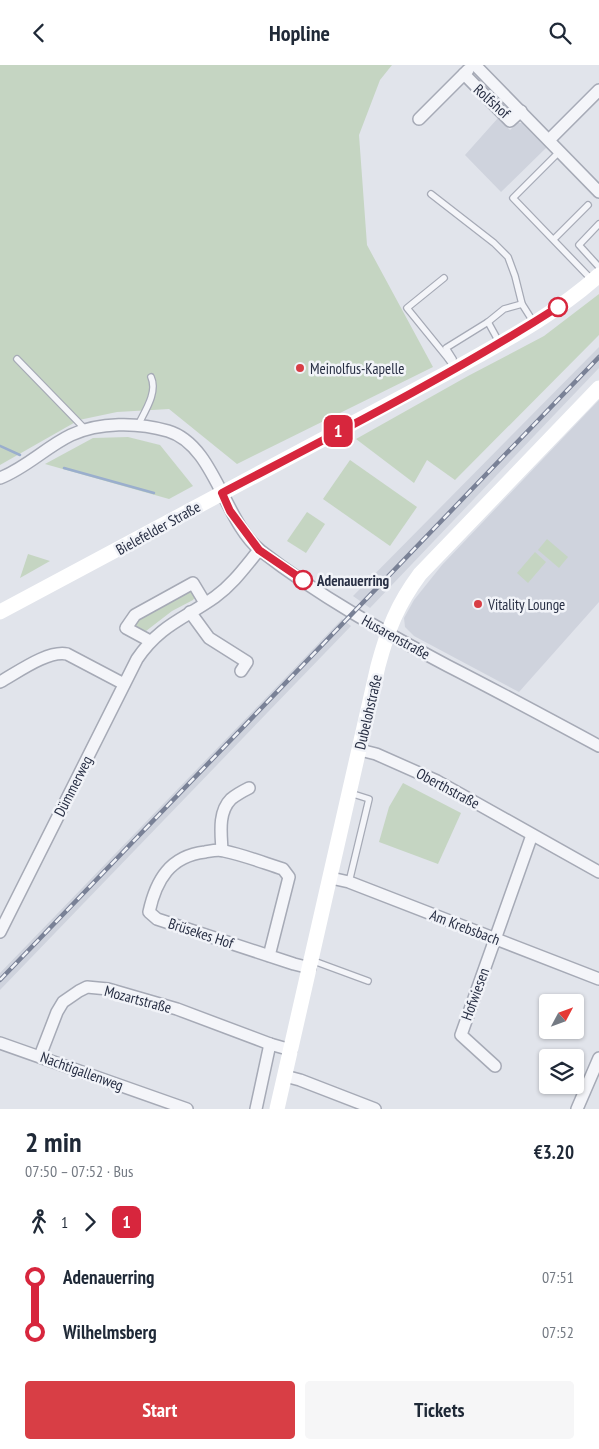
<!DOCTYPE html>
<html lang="en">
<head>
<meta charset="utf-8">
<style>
	body { margin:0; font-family:"PT Sans Narrow",sans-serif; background:#f6f6f7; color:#1f2937; height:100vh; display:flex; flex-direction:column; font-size:19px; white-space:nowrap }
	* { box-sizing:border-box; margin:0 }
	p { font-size:16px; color:#747a83 }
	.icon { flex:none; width:28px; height:28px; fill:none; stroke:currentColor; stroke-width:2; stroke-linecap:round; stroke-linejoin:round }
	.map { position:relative; height:1044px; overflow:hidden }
	.side { display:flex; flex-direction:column; background:#fff; flex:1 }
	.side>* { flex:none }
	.badge { padding:0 10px; border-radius:8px; font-size:18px; line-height:32px }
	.needle { width:32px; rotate:49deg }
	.fabs { position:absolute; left:539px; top:929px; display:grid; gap:10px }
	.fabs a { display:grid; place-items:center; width:45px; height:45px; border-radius:5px; background:#fff; box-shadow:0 1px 4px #0004; font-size:25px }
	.map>.badge { position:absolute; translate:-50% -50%; box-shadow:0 0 0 2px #fff }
	.legs { display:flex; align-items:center; gap:8px; height:55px; padding:0 25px; font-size:16px }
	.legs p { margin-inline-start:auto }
	.overview { display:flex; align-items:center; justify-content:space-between; height:85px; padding:0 25px }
	h1 { font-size:28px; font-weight:700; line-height:38px }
	.action { display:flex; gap:10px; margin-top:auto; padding:10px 25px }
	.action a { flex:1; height:58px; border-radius:5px; background:#d83e45; color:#fff; font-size:20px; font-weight:700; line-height:58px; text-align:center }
	.action a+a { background:#f6f6f7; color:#1f2937 }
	ul { padding:0 25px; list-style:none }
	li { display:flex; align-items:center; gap:18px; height:55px; font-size:19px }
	li i { display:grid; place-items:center; width:8px; height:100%; margin:0 6px; background:currentColor }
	li i::after { content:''; width:12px; height:12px; margin:-6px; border:4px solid; border-radius:50%; background:#fff }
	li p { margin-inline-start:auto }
	li:first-child i { background:linear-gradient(#0000 50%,currentColor 0) }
	li:last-child i { background:linear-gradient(currentColor 50%,#0000 0) }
	header { display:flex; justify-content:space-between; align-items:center; height:65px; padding:0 25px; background:#fff; font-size:22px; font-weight:700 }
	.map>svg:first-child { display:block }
	.built { fill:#cfd3dd }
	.green { fill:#c5d5c2 }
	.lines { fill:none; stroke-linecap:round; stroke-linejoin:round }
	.stream { stroke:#9aaecd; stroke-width:2.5 }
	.lane-casing { stroke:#a6aab6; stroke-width:8 }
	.street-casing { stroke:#a6aab6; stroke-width:14 }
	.lane { stroke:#f4f5f9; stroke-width:5.5 }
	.street { stroke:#f4f5f9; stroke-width:11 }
	.secondary { stroke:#fff; stroke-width:15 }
	.rail-casing { stroke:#798196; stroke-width:4.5 }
	.rail { stroke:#f1f3f8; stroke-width:2.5; stroke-dasharray:8; stroke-linecap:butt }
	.line-1-casing { stroke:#fff; stroke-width:11 }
	.line-1 { stroke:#d7263d; stroke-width:8 }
	.stop-1-dot { fill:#fff; stroke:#d7263d; stroke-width:2.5 }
	.poi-dot { fill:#d83e45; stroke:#f1f3f8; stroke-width:2 }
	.labels { text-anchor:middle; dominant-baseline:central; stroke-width:5; stroke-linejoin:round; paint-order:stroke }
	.street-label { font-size:15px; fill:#282f44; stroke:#f1f3f8 }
	.poi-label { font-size:15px; fill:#282f44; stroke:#f1f3f8; text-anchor:start }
	.stop-label { font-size:15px; font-weight:bold; fill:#282f44; stroke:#f1f3f8; text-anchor:start }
</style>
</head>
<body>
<header><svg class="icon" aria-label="back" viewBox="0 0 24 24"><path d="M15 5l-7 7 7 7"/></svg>Hopline<svg class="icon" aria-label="search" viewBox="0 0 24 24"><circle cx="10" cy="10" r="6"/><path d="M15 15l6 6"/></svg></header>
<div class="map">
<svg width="599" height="1044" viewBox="0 0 599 1044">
	<rect width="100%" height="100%" fill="#e1e4eb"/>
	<g class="built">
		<polygon points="498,53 510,65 517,58 523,58 547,82 501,127 465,90"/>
		<polygon points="599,282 599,303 370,543 353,531"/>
		<polygon points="599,335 599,537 519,627 414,571 405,562 404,553 414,535 442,500"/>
		<polygon points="342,554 351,561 0,925 0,908"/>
	</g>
	<g class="green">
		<polygon points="0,0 392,0 380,15 359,70 367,180 433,302 237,399 169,344 117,347 79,355 0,400"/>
		<polygon points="599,229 599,270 455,415 427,395 414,418 356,374 468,311 544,271"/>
		<polygon points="128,372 160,380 193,421 169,434 45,399 93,373"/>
		<polygon points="350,395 417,442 390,481 323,434"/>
		<polygon points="307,447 325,459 306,488 287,476"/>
		<polygon points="547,474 568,492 559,503 538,485"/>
		<polygon points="535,487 546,497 528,518 517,508"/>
		<polygon points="28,489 50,496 20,513"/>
		<polygon points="192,525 195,532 193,535 172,546 146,566 138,564 136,560 137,554"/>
		<polygon points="403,718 461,748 438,799 379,777 389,742"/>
	</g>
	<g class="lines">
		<g class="stream">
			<polyline points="0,381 20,390"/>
			<polyline points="64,403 154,428"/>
		</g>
		<defs>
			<g id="lane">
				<polyline points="560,86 513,133 592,215"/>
				<polyline points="431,129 494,178 508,192 515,211 522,239 534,258"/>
				<polyline points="599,159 579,180 599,202"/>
				<polyline points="554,174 588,140"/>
				<polyline points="444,213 407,243 446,291 454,302"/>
				<polyline points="488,257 499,277"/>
				<polyline points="17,294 85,364"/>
				<polyline points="453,294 446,283 488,257 504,244 522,239"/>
				<path d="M138,360c7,-14 20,-33 13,-48"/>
				<polyline points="349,817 369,734 350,728"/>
				<polyline points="311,895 368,916"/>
			</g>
			<g id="street">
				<polyline points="475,0 599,127"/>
				<polyline points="464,9 510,56 521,46"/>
				<polyline points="419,54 468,5"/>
				<polyline points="549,75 599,25"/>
				<path d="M0,413c26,-10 46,-31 71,-43 28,-13 67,-13 97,-4 47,14 56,91 93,120 58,45 123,81 187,115 51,26 101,53 151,80"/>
				<polyline points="190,547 209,573 247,597 241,606"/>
				<polyline points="150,576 126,563 135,550 193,518 205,538"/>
				<path d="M0,617c18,-10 48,-32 67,-28l57,30"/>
				<polyline points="360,685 376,689 437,716 599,807"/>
				<path d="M222,785c-1,-17 -4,-38 9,-51 5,-4 12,-8 18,-11"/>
				<polyline points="331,813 349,817 599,914"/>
				<path d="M0,867l137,-273c23,-34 47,-40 78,-62 18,-13 30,-30 44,-47"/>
				<path d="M269,891l20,-79 -6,-8c-19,-6 -39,-14 -59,-18 -6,-2 -13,0 -19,1 -35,4 -49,28 -56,60l8,7 137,45 16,4"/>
				<polyline points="0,978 187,1044"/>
				<polyline points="40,991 57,947 63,937 79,926 87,922 108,924 177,944 270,979 291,985"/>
				<polyline points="495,1001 461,970 532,770"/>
				<polyline points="285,1011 300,1015 375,1044"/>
				<polyline points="256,1044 270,979"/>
				<polyline points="577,1044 599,993"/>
			</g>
		</defs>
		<use href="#lane" class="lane-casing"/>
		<use href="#street" class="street-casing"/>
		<use href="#lane" class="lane"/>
		<use href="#street" class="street"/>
		<g class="secondary">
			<path d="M0,547l458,-245c48,-27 99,-54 141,-92"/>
			<path d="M277,1044l101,-443c10,-37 19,-61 42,-92l179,-186"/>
		</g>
		<defs>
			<polyline id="rail" points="0,915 599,292"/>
		</defs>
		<use href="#rail" class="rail-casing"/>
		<use href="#rail" class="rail"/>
	</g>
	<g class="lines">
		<defs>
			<path id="line-1" d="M303,515l-44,-30 -29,-39 -8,-18c113,-59 228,-117 336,-186"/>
		</defs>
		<use href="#line-1" class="line-1-casing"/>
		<use href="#line-1" class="line-1"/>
	</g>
	<g class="stop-1-dot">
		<circle cx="558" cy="242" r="9"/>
		<circle cx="303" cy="515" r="9"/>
	</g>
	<g class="poi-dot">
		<circle cx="300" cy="303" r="5"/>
		<circle cx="478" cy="539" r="5"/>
	</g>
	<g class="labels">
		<g class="street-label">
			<text transform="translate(492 36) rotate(42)">Rolfshof</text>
			<text transform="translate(158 463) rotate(-29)">Bielefelder Straße</text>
			<text transform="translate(396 572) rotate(29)">Husarenstraße</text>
			<text transform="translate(368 647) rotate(-77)">Dubelohstraße</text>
			<text transform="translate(73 721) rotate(-63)">Dümmerweg</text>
			<text transform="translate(448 723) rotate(28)">Oberthstraße</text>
			<text transform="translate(465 862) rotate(21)">Am Krebsbach</text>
			<text transform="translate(201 868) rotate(18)">Brüsekes Hof</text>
			<text transform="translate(475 929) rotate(-70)">Hofwiesen</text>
			<text transform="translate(138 934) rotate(15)">Mozartstraße</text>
			<text transform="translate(82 1006) rotate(20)">Nachtigallenweg</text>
		</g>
		<g class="poi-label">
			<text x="310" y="303">Meinolfus-Kapelle</text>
			<text x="488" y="539">Vitality Lounge</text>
		</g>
		<g class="stop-label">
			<text x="317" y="515">Adenauerring</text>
		</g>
	</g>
</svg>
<div class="fabs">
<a><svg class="needle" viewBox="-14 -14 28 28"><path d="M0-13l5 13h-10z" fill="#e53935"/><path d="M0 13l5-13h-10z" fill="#747a83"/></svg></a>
<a><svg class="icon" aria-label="layers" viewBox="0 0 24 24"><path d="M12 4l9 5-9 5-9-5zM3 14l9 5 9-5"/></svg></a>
</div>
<b class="badge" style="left:338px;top:366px;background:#d7263d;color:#fff">1</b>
</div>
<section class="side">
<div class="overview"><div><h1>2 min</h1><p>07:50 – 07:52 · Bus</p></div><b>€3.20</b></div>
<div class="legs"><svg class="icon" aria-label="walk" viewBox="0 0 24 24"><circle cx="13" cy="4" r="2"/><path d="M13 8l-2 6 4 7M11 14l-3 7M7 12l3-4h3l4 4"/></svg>1<svg class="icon" aria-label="forward" viewBox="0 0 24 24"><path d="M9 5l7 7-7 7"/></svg><b class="badge" style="background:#d7263d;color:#fff">1</b></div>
<ul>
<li><i style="color:#d7263d"></i><b>Adenauerring</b><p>07:51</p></li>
<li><i style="color:#d7263d"></i><b>Wilhelmsberg</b><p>07:52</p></li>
</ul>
<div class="action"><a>Start</a><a>Tickets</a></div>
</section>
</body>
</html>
